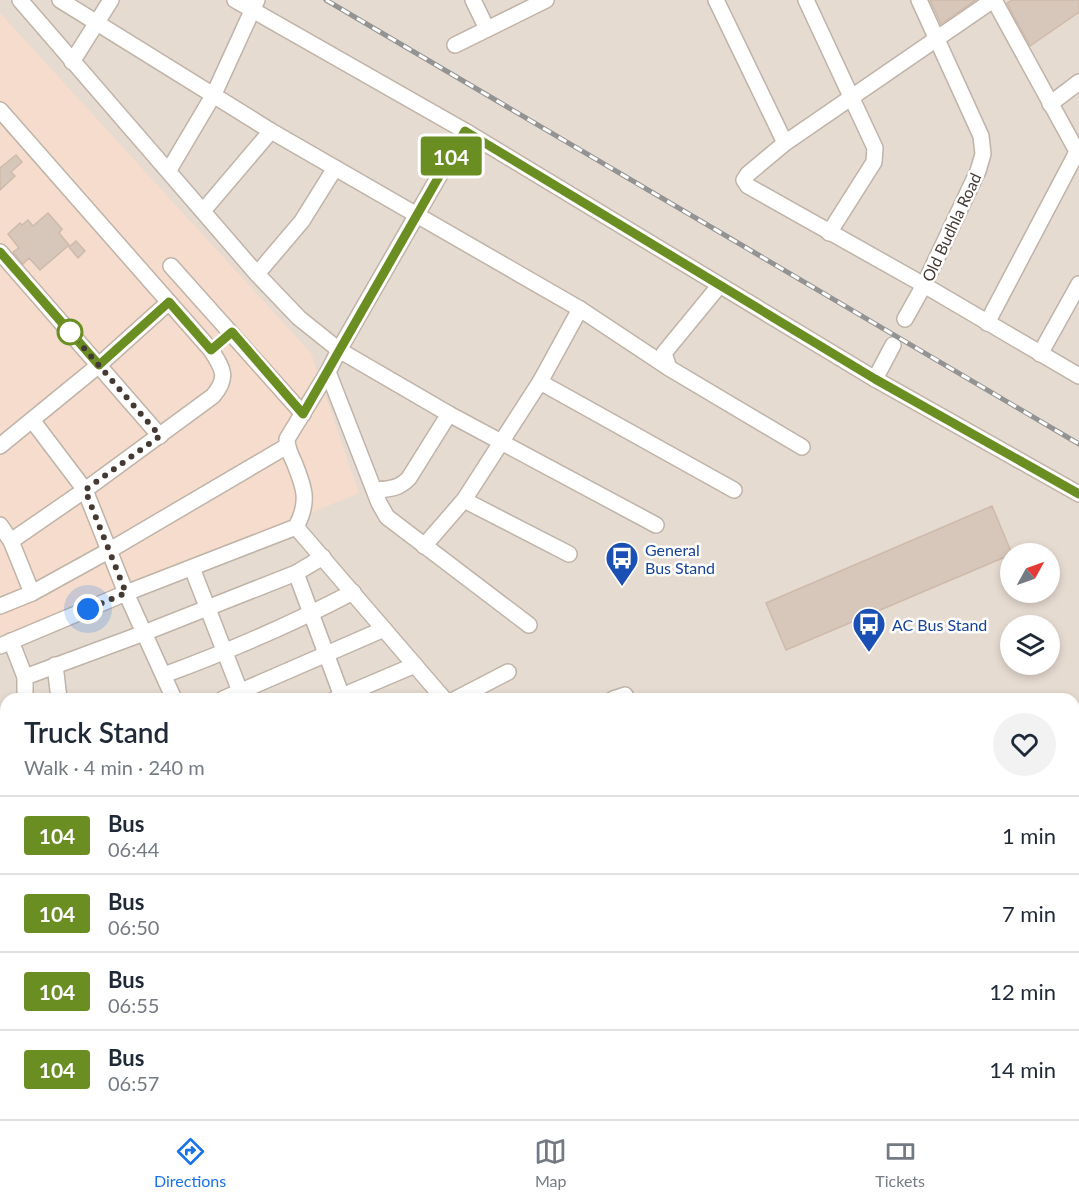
<!DOCTYPE html>
<html lang="en">
<head>
<meta charset="utf-8">
<style>
	body { margin:0; font-family:Lato,sans-serif; background:#f2f2f3; color:#1f2937; height:100vh; display:flex; flex-direction:column; font-size:22px; white-space:nowrap }
	* { box-sizing:border-box; margin:0 }
	p { font-size:20px; color:#747a83 }
	.icon { flex:none; width:33px; height:33px; fill:none; stroke:currentColor; stroke-width:2; stroke-linecap:round; stroke-linejoin:round }
	.map { position:relative; flex:1; overflow:hidden }
	.panel { position:absolute; left:0px; top:693px; width:1080px; height:426px; display:flex; flex-direction:column; background:#fff; border-radius:18px 18px 0 0; box-shadow:0 3px 9px #0003 }
	.panel>* { flex:none }
	.badge { padding:0 12px; border-radius:4px; font-size:21px; line-height:39px }
	.needle { width:39px; rotate:50deg }
	.fabs { position:absolute; left:1000px; top:543px; display:grid; gap:12px }
	.fabs a { display:grid; place-items:center; width:60px; height:60px; border-radius:50%; background:#fff; box-shadow:0 3px 9px #0003; font-size:30px }
	.you { position:absolute; width:30px; height:30px; margin:-15px; border:4px solid #fff; border-radius:50%; background:#1a73e8; box-shadow:0 0 0 9px #1a73e833 }
	.map>.badge { position:absolute; translate:-50% -50%; box-shadow:0 0 0 3px #fff }
	.round { display:grid; place-items:center; flex:none; width:63px; height:63px; border-radius:32px; background:#f2f2f3 }
	.summary { display:flex; align-items:center; justify-content:space-between; height:102px; padding:0 24px }
	h1 { font-size:28px; font-weight:600; line-height:45px }
	ul { padding:0; list-style:none }
	li { display:flex; align-items:center; gap:18px; height:78px; padding:0 24px; border-top:2px solid #e0e1e3 }
	li div { flex:1 }
	li b { display:block; font-size:22px }
	li em { font-style:normal }
	li .badge { min-width:66px; font-weight:700; text-align:center }
	.menu { display:flex; justify-content:space-around; align-items:center; height:84px; border-top:2px solid #e0e1e3; background:#fff; font-size:16px; color:#747a83 }
	.menu a { display:grid; justify-items:center; gap:3px }
	.menu .selected { color:#1a73e8 }
	.map>svg:first-child { display:block }
	.residential { fill:#e6dbd0; fill-rule:evenodd }
	.commercial { fill:#f5dccc }
	.building { fill:#d7c7bb; stroke:#cebaab; stroke-width:1.5 }
	.lines { fill:none; stroke-linecap:round; stroke-linejoin:round }
	.minor-casing { stroke:#c0b3a8; stroke-width:18 }
	.major-casing { stroke:#e6a35c; stroke-width:22 }
	.minor { stroke:#fff; stroke-width:15 }
	.major { stroke:#ffca8e; stroke-width:20 }
	.rail-casing { stroke:#939393; stroke-width:5 }
	.rail { stroke:#fff; stroke-width:3; stroke-dasharray:9; stroke-linecap:butt }
	.line-casing { stroke:#fff; stroke-width:14 }
	.line { stroke:#6b8e23; stroke-width:9 }
	.walk { stroke:#443a33; stroke-width:6; stroke-dasharray:0 10.8 }
	.stop-dot { fill:#fff; stroke:#6b8e23; stroke-width:3 }
	.labels { text-anchor:middle; dominant-baseline:central; stroke-width:5; stroke-linejoin:round; paint-order:stroke }
	.street-label { font-size:16px; fill:#443a33; stroke:#fff }
	.transit-label { font-size:16px; fill:#164399; stroke:#fff; text-anchor:start }
</style>
</head>
<body>
<div class="map">
<svg width="1079" height="1119" viewBox="0 0 1079 1119">
	<rect width="100%" height="100%" fill="#f2eae3"/>
	<path class="residential" d="M0,0h1079v1119h-1079zM1011,554h39v38h-39zM1011,626h39v38h-39zM6,699h1068v414h-1068z"/>
	<polygon class="commercial" points="0,13 311,353 359,493 0,640"/>
	<g class="building">
		<polygon points="930,0 976,0 941,24"/>
		<polygon points="1012,0 1079,0 1079,12 1030,46 1007,3"/>
		<polygon points="16,155 22,162 11,172 15,176 0,190 0,168"/>
		<polygon points="48,213 62,229 59,233 69,245 40,270 29,258 23,264 13,252 19,248 8,234 20,223 22,225 28,220 33,226"/>
		<polygon points="76,241 85,251 78,258 69,247"/>
		<polygon points="992,506 1012,554 786,650 766,603"/>
	</g>
	<g class="lines">
		<defs>
			<g id="minor">
				<polyline points="20,0 257,274 299,318 339,350 449,414 656,525"/>
				<polyline points="60,0 271,131 580,309 669,368 802,447"/>
				<polyline points="235,0 465,131 875,379 1079,494"/>
				<polyline points="473,0 487,29"/>
				<polyline points="716,0 785,143"/>
				<polyline points="806,0 875,148 874,162 829,233"/>
				<polyline points="993,0 785,143 748,174 744,180 748,186 924,285 1079,376"/>
				<polyline points="994,0 1079,155"/>
				<polyline points="455,45 546,0"/>
				<polyline points="72,62 111,0"/>
				<polyline points="1050,104 1079,82"/>
				<path d="M0,110l211,240c12,19 18,27 2,46l-128,94 -74,51 -11,-16"/>
				<polyline points="465,131 339,350 328,372 379,503 387,517 529,625"/>
				<polyline points="169,170 214,94 257,0"/>
				<polyline points="203,211 271,131"/>
				<polyline points="0,252 160,436"/>
				<polyline points="171,266 303,414"/>
				<polyline points="257,274 302,221 335,168"/>
				<polyline points="905,319 924,285 978,171 983,154 981,136 919,0"/>
				<polyline points="987,323 1077,152"/>
				<polyline points="1040,354 1079,284"/>
				<polyline points="669,368 664,353 719,286"/>
				<polyline points="875,379 893,345"/>
				<polyline points="540,382 734,490"/>
				<polyline points="32,420 85,490 126,593 174,699"/>
				<polyline points="0,446 99,365 169,302"/>
				<path d="M375,490c14,-1 24,-1 34,-12l40,-64"/>
				<polyline points="464,500 569,554"/>
				<polyline points="296,527 444,699"/>
				<polyline points="11,541 32,593 110,550 287,446"/>
				<polyline points="424,546 464,500 540,382 580,309"/>
				<polyline points="192,568 243,699"/>
				<polyline points="296,573 343,699"/>
				<polyline points="0,606 32,593"/>
				<polyline points="11,641 25,677 25,699"/>
				<path d="M0,646l126,-53 170,-66c14,-26 8,-40 -2,-65 -4,-8 -7,-15 -7,-23l41,-67"/>
				<polyline points="55,665 59,699"/>
				<path d="M164,675c65,-24 128,-51 189,-83"/>
				<polyline points="25,677 144,633 296,573 323,557"/>
				<polyline points="223,699 384,629"/>
				<polyline points="335,699 415,665"/>
				<polyline points="456,699 508,672"/>
				<polyline points="613,699 625,695 627,699"/>
				<polyline points="0,738 6,738"/>
				<polyline points="0,817 6,817"/>
				<polyline points="1074,850 1079,845"/>
				<polyline points="1074,869 1079,875"/>
				<polyline points="0,895 6,895"/>
				<polyline points="1074,910 1079,908"/>
				<polyline points="0,984 6,983"/>
				<polyline points="165,1113 167,1119"/>
				<polyline points="506,1113 509,1119"/>
				<polyline points="624,1113 630,1119"/>
				<polyline points="669,1113 674,1119"/>
				<polyline points="740,1113 745,1119"/>
				<polyline points="945,1113 950,1119"/>
				<polyline points="297,1119 310,1113"/>
				<polyline points="458,1119 472,1113"/>
				<polyline points="577,1119 591,1113"/>
				<polyline points="855,1119 862,1113"/>
			</g>
			<g id="major">
				<polyline points="1074,805 1079,800"/>
				<polyline points="1074,822 1079,818"/>
				<polyline points="0,1099 4,1119"/>
				<polyline points="334,1119 348,1113"/>
				<polyline points="427,1119 439,1113"/>
			</g>
		</defs>
		<use href="#minor" class="minor-casing"/>
		<use href="#major" class="major-casing"/>
		<use href="#minor" class="minor"/>
		<use href="#major" class="major"/>
		<defs>
			<polyline id="rail" points="326,0 1079,444"/>
		</defs>
		<use href="#rail" class="rail-casing"/>
		<use href="#rail" class="rail"/>
	</g>
	<g class="lines">
		<defs>
			<polyline id="line" points="0,252 99,365 169,302 211,350 232,332 303,414 465,131 875,379 1079,494"/>
		</defs>
		<use href="#line" class="line-casing"/>
		<use href="#line" class="line"/>
		<polyline class="walk" points="70,332 160,436 85,490 126,593 88,609"/>
	</g>
	<defs>
		<symbol id="bus-pin" viewBox="-11 -11 22 30"><path d="M0 17L-7.5 6A9.5 9.5 0 1 1 7.5 6Z" fill="#1a4fb4" stroke="#fff"/><path d="M-5-6H5V4H4V6H2V4H-2V6H-4V4H-5ZM-3.5-4V0h7V-4ZM-3.5 1.2v1.5H-2V1.2ZM2 1.2v1.5H3.5V1.2Z" fill="#fff"/></symbol>
	</defs>
	<g fill-rule="evenodd">
		<use href="#bus-pin" x="603" y="539" width="38" height="52"/>
		<use href="#bus-pin" x="850" y="605" width="38" height="52"/>
	</g>
	<circle class="stop-dot" cx="70" cy="332" r="12"/>
	<g class="labels">
		<g class="street-label">
			<text transform="translate(951 227) rotate(-65)">Old Budhla Road</text>
		</g>
		<g class="transit-label">
			<text x="645" y="549">General<tspan x="645" dy="18">Bus Stand</tspan></text>
			<text x="892" y="624">AC Bus Stand</text>
		</g>
	</g>
</svg>
<div class="fabs">
<a><svg class="needle" viewBox="-14 -14 28 28"><path d="M0-13l5 13h-10z" fill="#e53935"/><path d="M0 13l5-13h-10z" fill="#747a83"/></svg></a>
<a><svg class="icon" aria-label="layers" viewBox="0 0 24 24"><path d="M12 4l9 5-9 5-9-5zM3 14l9 5 9-5"/></svg></a>
</div>
<div class="you" style="left:88px;top:609px"></div>
<b class="badge" style="left:451px;top:156px;background:#6b8e23;color:#fff">104</b>
<section class="panel">
<div class="summary"><div><h1>Truck Stand</h1><p>Walk · 4 min · 240 m</p></div><a class="round"><svg class="icon" aria-label="heart" viewBox="0 0 24 24"><path d="M12 20l-8-8c-3-5 5-10 8-4 3-6 11-1 8 4z"/></svg></a></div>
<ul>
<li><span class="badge" style="background:#6b8e23;color:#fff">104</span><div><b>Bus</b><p>06:44</p></div><em>1 min</em></li>
<li><span class="badge" style="background:#6b8e23;color:#fff">104</span><div><b>Bus</b><p>06:50</p></div><em>7 min</em></li>
<li><span class="badge" style="background:#6b8e23;color:#fff">104</span><div><b>Bus</b><p>06:55</p></div><em>12 min</em></li>
<li><span class="badge" style="background:#6b8e23;color:#fff">104</span><div><b>Bus</b><p>06:57</p></div><em>14 min</em></li>
</ul>
</section>
</div>
<nav class="menu">
<a class="selected"><svg class="icon" aria-label="directions" viewBox="0 0 24 24"><path d="M12 3l9 9-9 9-9-9zM9 14v-3h6M13 9l2 2-2 2"/></svg>Directions</a>
<a><svg class="icon" aria-label="map" viewBox="0 0 24 24"><path d="M3 6l6-2 6 2 6-2v14l-6 2-6-2-6 2zM9 4v14M15 6v14"/></svg>Map</a>
<a><svg class="icon" aria-label="tickets" viewBox="0 0 24 24"><path d="M3 7h18v10H3zM15 7v10"/></svg>Tickets</a>
</nav>
</body>
</html>
